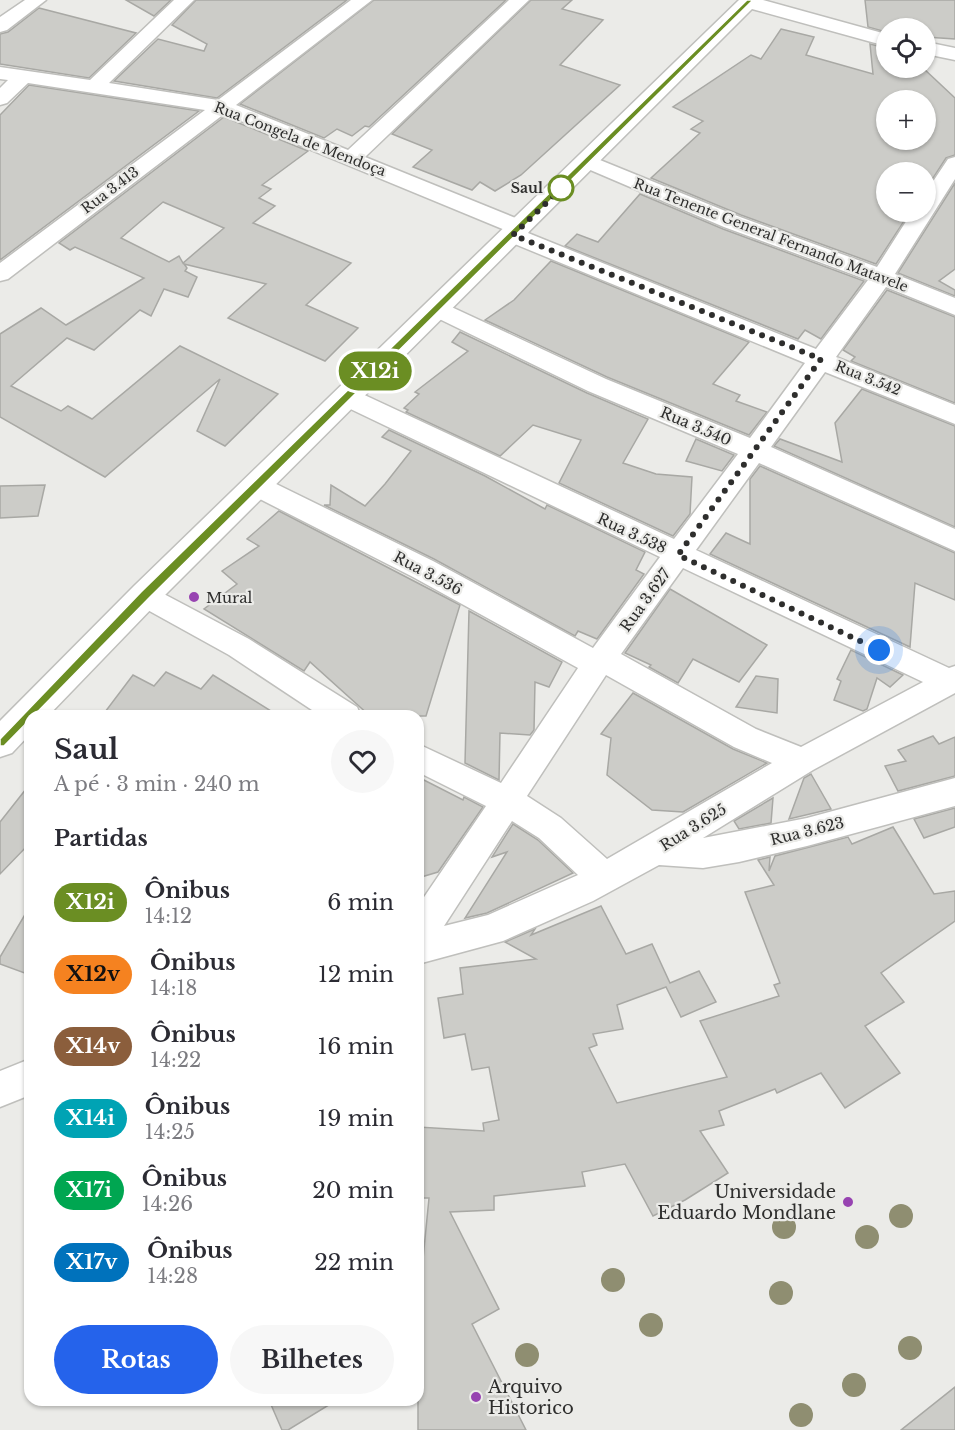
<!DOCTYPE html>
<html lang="pt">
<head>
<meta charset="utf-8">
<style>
	body { margin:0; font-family:"Libre Baskerville",serif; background:#f7f7f7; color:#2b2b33; height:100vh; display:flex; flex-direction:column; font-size:22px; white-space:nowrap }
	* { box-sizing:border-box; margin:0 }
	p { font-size:20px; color:#7c7c81 }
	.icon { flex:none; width:33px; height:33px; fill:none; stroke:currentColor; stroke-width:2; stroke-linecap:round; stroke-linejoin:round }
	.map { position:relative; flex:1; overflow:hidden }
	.details { position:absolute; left:24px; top:710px; width:400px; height:696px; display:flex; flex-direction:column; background:#fff; border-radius:18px; box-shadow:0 2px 4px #0004 }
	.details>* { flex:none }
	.badge { padding:0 12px; border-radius:20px; font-size:21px; line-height:39px }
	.buttons { position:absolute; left:876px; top:18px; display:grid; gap:12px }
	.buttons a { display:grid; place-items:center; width:60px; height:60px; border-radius:50%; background:#fff; box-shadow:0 2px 4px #0004; font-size:30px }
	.you { position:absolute; width:30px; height:30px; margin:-15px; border:4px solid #fff; border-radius:50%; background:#1a73e8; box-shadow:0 0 0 9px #1a73e833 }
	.map>.badge { position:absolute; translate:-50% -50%; box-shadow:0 0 0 3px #fff }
	h2 { padding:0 30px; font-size:22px; line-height:54px }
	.round { display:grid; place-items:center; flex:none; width:63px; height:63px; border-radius:32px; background:#f7f7f7 }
	.head { display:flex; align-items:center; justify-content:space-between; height:102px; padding:0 30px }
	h1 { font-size:28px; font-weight:800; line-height:45px }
	.button { display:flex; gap:12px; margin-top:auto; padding:12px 30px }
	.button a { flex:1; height:69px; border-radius:36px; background:#2563eb; color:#fff; font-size:24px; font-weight:800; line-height:69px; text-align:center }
	.button a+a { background:#f7f7f7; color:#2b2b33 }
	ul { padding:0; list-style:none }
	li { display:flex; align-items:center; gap:18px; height:72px; padding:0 30px }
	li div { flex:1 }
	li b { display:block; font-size:22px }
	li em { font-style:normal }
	li .badge { min-width:66px; font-weight:700; text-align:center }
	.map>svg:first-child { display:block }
	.building { fill:#ccccc8; stroke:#a8a8a4; stroke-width:1.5; fill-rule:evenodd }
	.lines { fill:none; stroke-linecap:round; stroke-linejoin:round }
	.street-casing { stroke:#bfbfbc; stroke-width:3 }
	.secondary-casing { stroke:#bfbfbc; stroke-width:3 }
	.street { fill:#fff; fill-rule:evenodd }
	.secondary { fill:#fff; fill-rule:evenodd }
	.tree { fill:#8f8e71 }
	.line { fill:#6b8e23; stroke:#fff; stroke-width:1.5 }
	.walk { stroke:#2e2e2d; stroke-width:6; stroke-dasharray:0 10.8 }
	.stop-dot { fill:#fff; stroke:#6b8e23; stroke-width:3 }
	.poi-dot { fill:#9743b1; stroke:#ebebe8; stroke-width:2 }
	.labels { text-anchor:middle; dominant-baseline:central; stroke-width:4.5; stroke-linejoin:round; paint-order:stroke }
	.far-street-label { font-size:14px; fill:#2e2e2d; stroke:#ebebe8 }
	.far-stop-label { font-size:14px; font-weight:bold; fill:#2e2e2d; stroke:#ebebe8; text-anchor:end }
	.street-label { font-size:15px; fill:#2e2e2d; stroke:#ebebe8 }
	.poi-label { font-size:15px; fill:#2e2e2d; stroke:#ebebe8; text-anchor:start }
	.near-poi-label { font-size:18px; fill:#2e2e2d; stroke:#ebebe8; text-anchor:end }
</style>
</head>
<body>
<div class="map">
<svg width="955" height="1430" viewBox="0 0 955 1430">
	<rect width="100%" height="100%" fill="#ebebe8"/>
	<g class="building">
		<polygon points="126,0 171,0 154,16"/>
		<polygon points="196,0 347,0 217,98 114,81 158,39 204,51 207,44 172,25"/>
		<polygon points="374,0 506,0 369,127 365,126 352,136 337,129 324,138 240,104"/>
		<polygon points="531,0 572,0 562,9 603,20 560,65 620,85 521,175 495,191 480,182 472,190 413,167 432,150 392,134"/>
		<polygon points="865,0 955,0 955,39 926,37 926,28 886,28 886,32 868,27"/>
		<polygon points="39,8 136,33 89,78 0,64 0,34 8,32"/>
		<path d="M781,29l33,8 -8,18 67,19 -3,-30 16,4v20h37l32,30v57l-9,3 -20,31v-17h-40v40h24l-34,52 -135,-49 -90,-37 49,-45 -9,-4 12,-8 -30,-14 78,-52 10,4zM886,100h40v40h-40z"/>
		<polygon points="29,85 199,111 0,260 0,115"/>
		<path d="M224,117l84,34 -46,34 9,4 -12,9 16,8 -22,17 98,40 -45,42 52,23 -33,33 -97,-43 38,-34 -82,-20 3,4 -2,3 12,6 -9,20 -24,-8 -13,27 -11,-6 -46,40 -27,-12 -56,48 50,25 7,-5 24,13 88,-73 98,48 -53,52 -28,-15 23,-52 -115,98 -105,-60v-83l41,-26 25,17 78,-47 -69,-31 -5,3 -11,-7zM163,202l61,26 -41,35 -4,-7 -10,6 -48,-24z"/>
		<polygon points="955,183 955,269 939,281 955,290 955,296 898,273"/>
		<polygon points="640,194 723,229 864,281 821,339 805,330 798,339 565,246 577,234 598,242"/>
		<polygon points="551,261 749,342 713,384 740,395 736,401 767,412 749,435 607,377 485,320 514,300"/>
		<polygon points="887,290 955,317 955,403 851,361 855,357 843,350"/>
		<polygon points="460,332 587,393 648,419 623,463 656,474 692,477 690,514 673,536 559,483 581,440 533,425 500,456 406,412 408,410 404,408 419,394 415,392 468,351 452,342"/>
		<polygon points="862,389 955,426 955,527 774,446 780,439 842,462 835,423"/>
		<polygon points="389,430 485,476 545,509 547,505 645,552 636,570 644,574 597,639 578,631 575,636 434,559 324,505 330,505 331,485 365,506 385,484 411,451 382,437"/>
		<polygon points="696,439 734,455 722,471 686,461"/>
		<polygon points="760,466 955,553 955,600 915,583 910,647 710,554 726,533 750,544 750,479"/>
		<polygon points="45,485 38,516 0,518 0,486"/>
		<polygon points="279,511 460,605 426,716 370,716 310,662 304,671 204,609 237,584 222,571 259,546 247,539"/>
		<polygon points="670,589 767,645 739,682 693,659 678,683 649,667 651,665 625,653"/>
		<polygon points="469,611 562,662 549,687 535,682 534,730 530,735 500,733 499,780 465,763"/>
		<polygon points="851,650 903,675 890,687 877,678 867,709 863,711 834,700 841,681 837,679"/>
		<polygon points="166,672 201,689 213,675 279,716 102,716 133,675 154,686"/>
		<polygon points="756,676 778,679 777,713 736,707"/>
		<polygon points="633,693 733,749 767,763 683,812 652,810 607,775 611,738 601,734"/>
		<polygon points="933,736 939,744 955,737 955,776 898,791 885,766 906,761 898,750"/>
		<polygon points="811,774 831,809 789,819 804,778"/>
		<polygon points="418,777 463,800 464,797 483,807 438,872 418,878"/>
		<polygon points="30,784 30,843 0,874 0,822"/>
		<polygon points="773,798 771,823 739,829 734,821"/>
		<polygon points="955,808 955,827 924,838 914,819"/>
		<polygon points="513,824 538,840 573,873 487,913 465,918 507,852 492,857"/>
		<polygon points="893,827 934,894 955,891 955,921 881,973 904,1002 865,1026 900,1073 845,1108 821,1073 777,1093 775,1089 719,1111 724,1125 700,1131 728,1173 685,1200 653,1216 625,1164 582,1172 585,1186 494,1196 494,1210 450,1212 499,1309 472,1324 526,1430 418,1430 418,1310 429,1198 418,1198 418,1127 484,1131 483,1123 499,1120 489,1067 472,1070 465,1034 444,1038 438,998 463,994 460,968 536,959 505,942 535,929 531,935 601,906 626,954 652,944 670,983 699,971 716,1002 681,1017 666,987 617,1005 623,1029 593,1034 597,1045 589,1048 617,1103 727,1077 700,1021 779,996 774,985 780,983 745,892 774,885 758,860 770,857 769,871 775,856 848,837 852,844"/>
		<polygon points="30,906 30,975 0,964 0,957"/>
		<polygon points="955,1387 955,1430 901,1430"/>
		<polygon points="269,1400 337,1400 288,1430 282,1430"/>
	</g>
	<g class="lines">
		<defs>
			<g id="street">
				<polygon points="25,0 46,0 7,30 0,32 0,17"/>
				<path d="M174,0h20l-85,83 109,17 133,-100h21l-136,105 112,45 161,-150h20l-164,157 163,66 3,5 -3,5 288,116 52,-69 -144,-53 -143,-61 -3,-4 3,-4h14l145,59 137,50 35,-55h14v-20l22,-33 7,-2v22l-60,95 60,24v17l-69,-28 -50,70 119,48v19l-130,-52 -54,75 184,82v22l-196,-88 -63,87 253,118 6,-2v27l-142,77 -110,68 104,-20 148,-40v28l-148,40 -68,16 -36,6 -44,-3 -66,36 -90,40 -85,23v-58l68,-100 -68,-34v-28l83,39 77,-115 -165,-91 -165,-84 -4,-7 4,-7 9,-3 9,3 167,82 160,87 67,-91 -320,-153 -3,-6 3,-6 9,-3 9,3 316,147 64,-85 -150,-63 -159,-77 -4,-5 4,-5 8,-3 8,3 161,75 144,59 55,-75 -300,-123 -3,-5 3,-5 -281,-116 -216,165 -8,2v-18l205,-153 -177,-27 -21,20 -7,2v-17l8,-8 -8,-1v-12l90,13zM683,568l240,114 -122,65 -45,-18 -135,-75zM606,675l128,72 38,16 -165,96 -46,-41 -34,-22zM512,821l27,17 39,37 -90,40 -44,11z"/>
				<polygon points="145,584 249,639 357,707 361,716 321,716 229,655 135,603 131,595 135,587"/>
				<polygon points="30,1059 30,1095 0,1107 0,1071"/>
			</g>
			<g id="secondary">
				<polygon points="739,0 763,0 886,34 886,46 752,9 156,604 48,716 30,716 30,734 12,753 0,757 0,721 134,586"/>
				<polygon points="926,42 955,48 955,60 926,54"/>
			</g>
		</defs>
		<use href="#street" class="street-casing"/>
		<use href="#secondary" class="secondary-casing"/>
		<use href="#street" class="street"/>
		<use href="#secondary" class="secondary"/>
	</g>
	<g class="tree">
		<circle cx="901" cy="1216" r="12"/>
		<circle cx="784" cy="1227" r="12"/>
		<circle cx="867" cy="1237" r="12"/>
		<circle cx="613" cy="1280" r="12"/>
		<circle cx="781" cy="1293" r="12"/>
		<circle cx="651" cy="1325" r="12"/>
		<circle cx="910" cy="1348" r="12"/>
		<circle cx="527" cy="1355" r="12"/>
		<circle cx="854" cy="1385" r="12"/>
		<circle cx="801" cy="1415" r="12"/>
	</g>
	<polygon class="line" points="747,0 753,0 149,598 4,746 0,746 0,739 141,592"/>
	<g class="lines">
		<polyline class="walk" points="561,188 565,185 513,235 821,359 678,555 879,650"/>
	</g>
	<circle class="stop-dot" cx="561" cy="188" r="12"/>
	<g class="poi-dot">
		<circle cx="194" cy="597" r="6"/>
		<circle cx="848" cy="1202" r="6"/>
		<circle cx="476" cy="1397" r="6"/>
	</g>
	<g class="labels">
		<g class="far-street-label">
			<text transform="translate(300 139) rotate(21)">Rua Congela de Mendoça</text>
			<text transform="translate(110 190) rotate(-37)">Rua 3.413</text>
			<text transform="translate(771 235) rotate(21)">Rua Tenente General Fernando Matavele</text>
			<text transform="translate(868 378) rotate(22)">Rua 3.542</text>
		</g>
		<g class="far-stop-label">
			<text x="543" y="188">Saul</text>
		</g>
		<g class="street-label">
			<text transform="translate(696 426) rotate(23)">Rua 3.540</text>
			<text transform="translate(632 533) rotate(25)">Rua 3.538</text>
			<text transform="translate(428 573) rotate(28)">Rua 3.536</text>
			<text transform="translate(645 600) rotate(-54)">Rua 3.627</text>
			<text transform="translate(693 827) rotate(-32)">Rua 3.625</text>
			<text transform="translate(807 831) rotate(-14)">Rua 3.623</text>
		</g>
		<g class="poi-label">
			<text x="206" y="597">Mural</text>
		</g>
		<g class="near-poi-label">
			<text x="836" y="1192">Universidade<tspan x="836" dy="21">Eduardo Mondlane</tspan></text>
			<text x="488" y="1387" text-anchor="start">Arquivo<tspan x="488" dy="21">Historico</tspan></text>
		</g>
	</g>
</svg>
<div class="buttons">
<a><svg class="icon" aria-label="locate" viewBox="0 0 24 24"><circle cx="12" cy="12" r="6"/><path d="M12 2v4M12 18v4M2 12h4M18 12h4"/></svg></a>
<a>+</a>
<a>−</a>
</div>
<div class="you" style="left:879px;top:650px"></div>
<b class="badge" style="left:375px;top:371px;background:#6b8e23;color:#fff">X12i</b>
<section class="details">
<div class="head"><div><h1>Saul</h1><p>A pé · 3 min · 240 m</p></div><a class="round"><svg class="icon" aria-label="heart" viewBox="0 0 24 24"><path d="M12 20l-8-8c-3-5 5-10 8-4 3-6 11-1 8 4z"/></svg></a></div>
<h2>Partidas</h2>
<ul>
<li><span class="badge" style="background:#6b8e23;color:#fff">X12i</span><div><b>Ônibus</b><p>14:12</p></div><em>6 min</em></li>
<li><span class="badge" style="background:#f58220;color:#111">X12v</span><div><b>Ônibus</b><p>14:18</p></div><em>12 min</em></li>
<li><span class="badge" style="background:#8b5e3c;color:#fff">X14v</span><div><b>Ônibus</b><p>14:22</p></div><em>16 min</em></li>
<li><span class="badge" style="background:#00a3b4;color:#fff">X14i</span><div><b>Ônibus</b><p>14:25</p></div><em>19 min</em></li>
<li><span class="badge" style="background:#00a651;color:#fff">X17i</span><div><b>Ônibus</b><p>14:26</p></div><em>20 min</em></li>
<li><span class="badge" style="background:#0072bc;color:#fff">X17v</span><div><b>Ônibus</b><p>14:28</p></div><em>22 min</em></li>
</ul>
<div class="button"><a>Rotas</a><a>Bilhetes</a></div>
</section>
</div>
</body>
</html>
